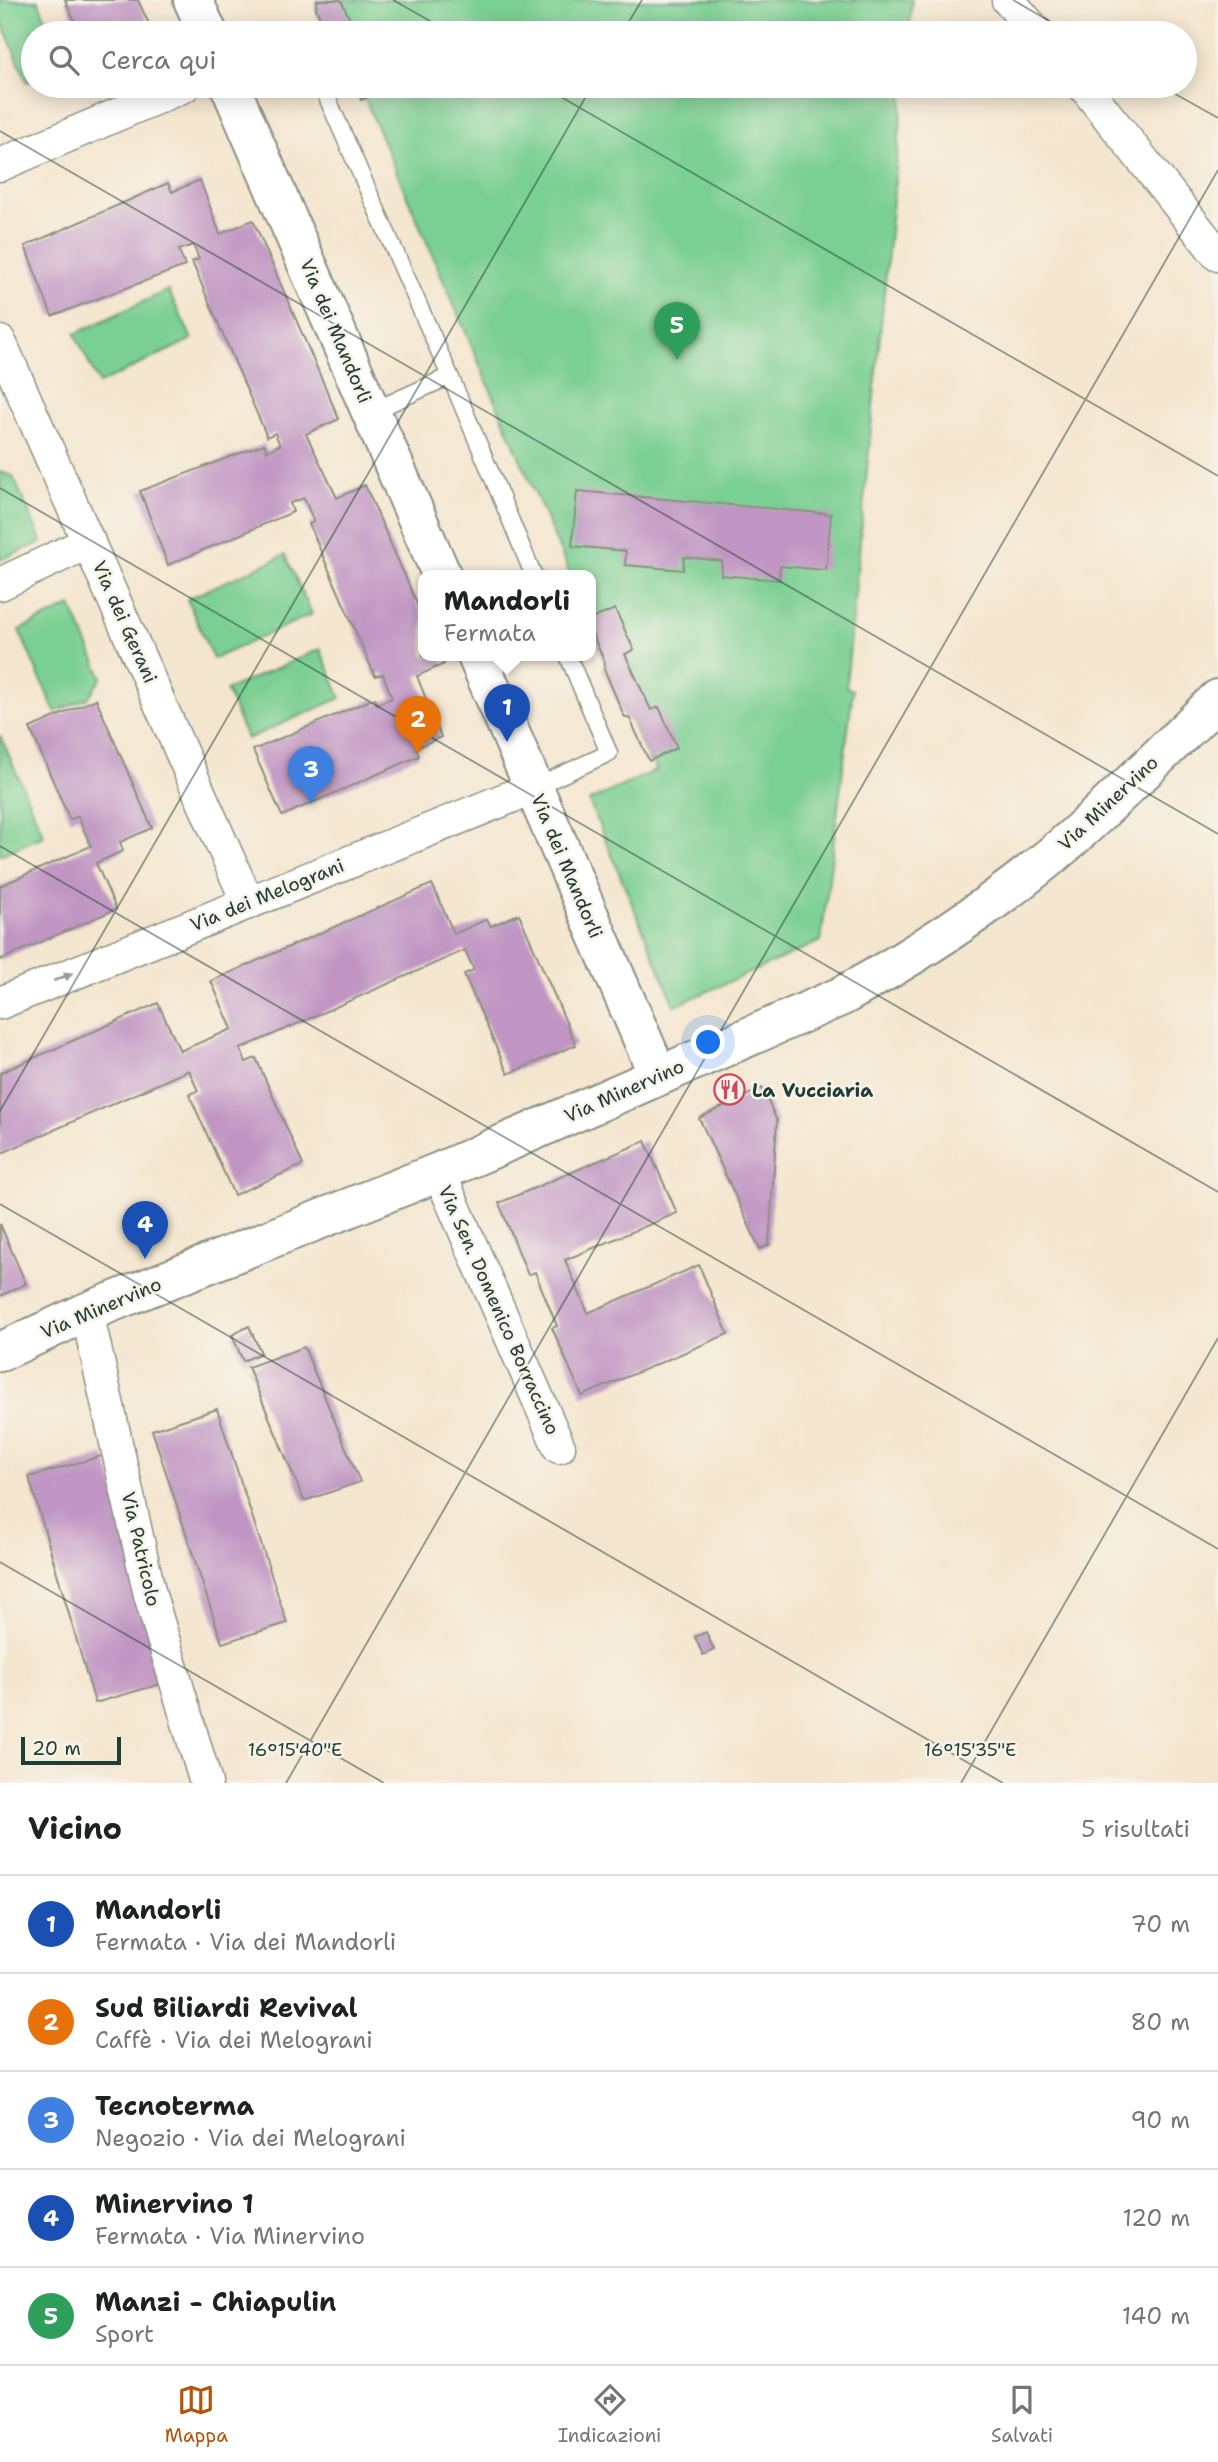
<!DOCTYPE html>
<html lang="it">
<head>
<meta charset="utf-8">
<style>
	:root { --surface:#fff; --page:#f2f2f2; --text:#202124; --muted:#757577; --line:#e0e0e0; --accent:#b45309 }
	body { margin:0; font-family:"Shantell Sans",sans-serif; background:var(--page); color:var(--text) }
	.scale { position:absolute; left:21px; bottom:18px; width:100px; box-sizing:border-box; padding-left:7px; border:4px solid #1f3d34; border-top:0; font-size:19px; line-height:24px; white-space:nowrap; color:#1f3d34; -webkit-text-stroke:5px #f7f3e8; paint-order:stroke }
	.you { position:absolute; left:709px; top:1043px; width:24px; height:24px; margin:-18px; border:5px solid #fff; border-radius:50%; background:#1a73e8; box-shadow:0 0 0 10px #1a73e833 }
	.badge { display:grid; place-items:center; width:46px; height:46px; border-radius:50%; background:var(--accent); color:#fff; font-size:23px; font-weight:700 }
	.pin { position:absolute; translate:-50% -58px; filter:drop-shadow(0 2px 4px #0008) }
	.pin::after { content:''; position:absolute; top:37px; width:24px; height:21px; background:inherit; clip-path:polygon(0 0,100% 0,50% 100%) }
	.popup { position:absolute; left:418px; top:570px; width:178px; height:91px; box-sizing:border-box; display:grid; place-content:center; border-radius:14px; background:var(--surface); filter:drop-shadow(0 2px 5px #0005); font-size:23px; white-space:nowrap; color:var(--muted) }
	.popup b { font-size:26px; color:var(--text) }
	.popup::after { content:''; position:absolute; left:50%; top:100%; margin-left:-14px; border:14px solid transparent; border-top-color:var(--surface) }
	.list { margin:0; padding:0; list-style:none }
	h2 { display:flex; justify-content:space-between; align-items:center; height:91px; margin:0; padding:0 28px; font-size:30px }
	h2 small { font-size:23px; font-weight:400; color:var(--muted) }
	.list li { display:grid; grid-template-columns:46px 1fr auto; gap:21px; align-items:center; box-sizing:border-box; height:98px; padding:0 28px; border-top:2px solid var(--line) }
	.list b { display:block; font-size:26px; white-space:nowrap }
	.list p { margin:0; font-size:23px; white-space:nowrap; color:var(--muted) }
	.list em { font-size:23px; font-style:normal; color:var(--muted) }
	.icon { flex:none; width:38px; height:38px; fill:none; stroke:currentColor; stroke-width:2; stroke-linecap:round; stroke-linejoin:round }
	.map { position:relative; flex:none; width:1218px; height:1783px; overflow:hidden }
	.search { position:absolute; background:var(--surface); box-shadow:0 4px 18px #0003; left:21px; right:21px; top:21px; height:77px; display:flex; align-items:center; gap:18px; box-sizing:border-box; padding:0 24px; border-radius:38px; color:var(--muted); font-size:26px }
	.sheet { height:581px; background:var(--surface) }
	nav { display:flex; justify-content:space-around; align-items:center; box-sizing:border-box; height:98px; border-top:2px solid var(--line); background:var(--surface); font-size:19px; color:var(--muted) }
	nav a { display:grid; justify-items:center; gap:4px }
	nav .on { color:var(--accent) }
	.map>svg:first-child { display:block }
</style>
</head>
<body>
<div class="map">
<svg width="1218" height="1783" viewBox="0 0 1218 1783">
	<rect width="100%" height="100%" fill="#f7f3e8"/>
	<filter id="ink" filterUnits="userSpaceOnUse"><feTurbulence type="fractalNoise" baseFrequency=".0143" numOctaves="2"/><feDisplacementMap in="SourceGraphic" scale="14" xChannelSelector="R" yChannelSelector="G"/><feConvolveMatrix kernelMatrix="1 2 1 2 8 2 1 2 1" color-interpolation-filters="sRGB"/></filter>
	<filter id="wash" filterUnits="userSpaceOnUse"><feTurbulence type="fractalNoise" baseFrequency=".00686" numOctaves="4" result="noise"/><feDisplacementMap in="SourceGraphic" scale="28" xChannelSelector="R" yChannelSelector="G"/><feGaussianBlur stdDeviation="1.57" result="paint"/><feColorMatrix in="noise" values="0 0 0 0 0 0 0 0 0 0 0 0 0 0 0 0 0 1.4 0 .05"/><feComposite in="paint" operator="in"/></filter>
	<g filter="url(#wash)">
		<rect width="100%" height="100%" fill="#f4e5ce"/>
		<g fill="#7acf92" stroke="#4c8663" stroke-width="2">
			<path d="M0,0H38L52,33H33V80L27,82L0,18Z"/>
			<path d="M317,0H912L909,33H327L316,9Z"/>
			<path d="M355,86H904L846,687L853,690L821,941L675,1006L589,801L657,770L652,760L649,761L630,719L624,716L604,669L605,663L591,631V576H571L365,99L361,100Z"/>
			<path d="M168,290L192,339L99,384L75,334Z"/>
			<path d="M0,472L13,476L42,542L0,560Z"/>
			<path d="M285,555L312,614L213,659L187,599Z"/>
			<path d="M71,606L102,677L88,698L55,712L19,630Z"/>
			<path d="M320,649L341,698L247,739L226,690Z"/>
			<path d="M0,735L44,836L0,855Z"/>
		</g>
		<g id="blocks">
			<g fill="#c095c3">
				<path d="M65,0H138L153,33H80Z"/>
				<path d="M317,0H341L356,33H327L316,9Z"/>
				<path d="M355,86H389L390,88L361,100Z"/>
				<path d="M200,180L220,234L253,220L339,419L306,434L337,498L365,485L423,617V656H440L444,664L417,676L441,737L416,748L419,756L282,816L253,750L375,698L377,704L392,698L383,674L375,676L309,524L314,522L304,498L290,503L293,512L168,565L140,491L264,444L267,451L280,445L275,433L267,437L192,262L199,259L193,245L179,250L185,266L52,316L25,246L168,183L172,192Z"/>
				<path d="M577,491L831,514L826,570L780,566L779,580L721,575L722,561L684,557L683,570L625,565L626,551L572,546Z"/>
				<path d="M615,609L634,650L625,654L651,710L659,707L677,748L649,761L630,719L624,716L604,669L605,663L591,631V619Z"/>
				<path d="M96,699L152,828L120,842L123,851L96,863L116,909L0,960V886L91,846L78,816L70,820L30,728Z"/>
				<path d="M432,884L454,934L487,919L491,926L519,914L576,1045L508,1074L464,974L474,970L465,950L240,1049L246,1062L256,1058L303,1165L234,1195L189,1094L198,1091L189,1070L0,1154V1073L158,1003L180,1051L232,1029L211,981Z"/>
				<path d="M762,1088L777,1121L769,1245L760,1249L699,1118Z"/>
				<path d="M645,1141L677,1213L565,1260L588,1313L699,1265L728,1334L582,1396L552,1328L557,1326L535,1272L528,1275L499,1203Z"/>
				<path d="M0,1224L26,1284L0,1296Z"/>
				<path d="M249,1326L261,1353L243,1361L232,1335Z"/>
				<path d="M304,1347L360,1482L304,1501L248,1367Z"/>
				<path d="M217,1409L287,1623L222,1643L152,1430Z"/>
				<path d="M105,1455L171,1681L95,1703L29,1477Z"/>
				<path d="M706,1632L714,1650L703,1655L695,1637Z"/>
			</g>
		</g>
	</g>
	<g filter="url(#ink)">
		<use href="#blocks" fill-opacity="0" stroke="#8a9181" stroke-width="2"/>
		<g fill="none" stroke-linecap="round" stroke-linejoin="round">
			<defs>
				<g id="service">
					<path d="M322,86L450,376L534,576"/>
					<path d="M371,412L450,376"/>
					<path d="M533,788L609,753L568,656"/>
				</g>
				<g id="minor">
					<path d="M1008,0L1037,33"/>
					<path d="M1084,86L1218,255"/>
					<path d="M0,165L184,86"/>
					<path d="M0,342L248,903"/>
					<path d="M0,584L89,542"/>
					<path d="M0,1003L533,788"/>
					<path d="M439,1172L559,1447"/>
					<path d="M87,1312L150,1595L206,1783"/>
				</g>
				<g id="tertiary">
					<path d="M193,0L208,33"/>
					<path d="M230,86L442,576"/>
					<path d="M477,656L658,1075"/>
				</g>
				<path id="secondary" d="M0,1352L87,1312L439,1172L842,996C920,953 995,904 1063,846C1117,799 1167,748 1218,699"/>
			</defs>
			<use href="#service" stroke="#8a9181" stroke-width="19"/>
			<use href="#minor" stroke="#8a9181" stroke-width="35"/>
			<use href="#tertiary" stroke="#8a9181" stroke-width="42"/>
			<use href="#secondary" stroke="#8a9181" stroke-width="42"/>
			<use href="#service" stroke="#fff" stroke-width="16"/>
			<use href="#minor" stroke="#fff" stroke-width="32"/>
			<use href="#tertiary" stroke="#fff" stroke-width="38"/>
			<use href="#secondary" stroke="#fff" stroke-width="38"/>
		</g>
		<defs><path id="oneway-solid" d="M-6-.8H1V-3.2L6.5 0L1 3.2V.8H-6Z" transform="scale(1.75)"/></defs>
		<use fill="#8f9e9a" href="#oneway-solid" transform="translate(63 977) rotate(-22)"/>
	</g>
	<path fill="none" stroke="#1f3d34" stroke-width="2" stroke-opacity="0.45" d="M393,0L451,33M1013,0L1070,33M622,33L642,0M542,86L1218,476M1161,86L1218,118M0,131L1218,834M0,488L1218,1192M0,846L1218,1549M0,1111L592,86M0,1204L1003,1783M0,1562L384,1783M286,1783L1218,170M961,1783L1218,1338"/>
	<defs>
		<symbol id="restaurant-ring" viewBox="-11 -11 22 22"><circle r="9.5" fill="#f7f3e8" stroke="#d1495b" stroke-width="1.5"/><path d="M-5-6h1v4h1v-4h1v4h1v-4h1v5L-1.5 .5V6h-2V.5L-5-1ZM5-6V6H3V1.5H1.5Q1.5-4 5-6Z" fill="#d1495b"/></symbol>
	</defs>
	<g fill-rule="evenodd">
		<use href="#restaurant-ring" x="712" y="1072" width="35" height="35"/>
	</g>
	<g text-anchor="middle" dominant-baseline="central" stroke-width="5" stroke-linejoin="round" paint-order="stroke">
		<g font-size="19" fill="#1f3d34" stroke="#f7f3e8">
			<text transform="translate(336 331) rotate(67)">Via dei Mandorli</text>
			<text transform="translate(125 622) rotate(66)">Via dei Gerani</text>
			<text transform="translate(1108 803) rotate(-43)">Via Minervino</text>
			<text transform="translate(567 866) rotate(67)">Via dei Mandorli</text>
			<text transform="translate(267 895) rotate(-22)">Via dei Melograni</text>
			<text transform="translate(624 1091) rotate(-24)">Via Minervino</text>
			<text transform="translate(101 1308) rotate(-23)">Via Minervino</text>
			<text transform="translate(499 1310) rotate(66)">Via Sen. Domenico Borraccino</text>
			<text transform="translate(141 1549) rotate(77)">Via Patricolo</text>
		</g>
		<g font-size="19" font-weight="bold" fill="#1f3d34" stroke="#f7f3e8" text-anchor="start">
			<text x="752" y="1090">La Vucciaria</text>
		</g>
	</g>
	<g font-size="18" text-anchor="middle" fill="#1f3d34" stroke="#f7f3e8" stroke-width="5" stroke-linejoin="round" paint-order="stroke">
		<text x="295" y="1756">16°15'40"E</text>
		<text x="970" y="1756">16°15'35"E</text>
	</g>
</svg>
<div class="scale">20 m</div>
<div class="you"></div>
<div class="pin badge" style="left:507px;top:742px;background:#1a4fb4">1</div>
<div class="popup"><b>Mandorli</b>Fermata</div>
<div class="pin badge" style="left:418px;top:754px;background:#e8710a">2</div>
<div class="pin badge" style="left:311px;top:804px;background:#3f7fe0">3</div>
<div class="pin badge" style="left:145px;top:1259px;background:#1a4fb4">4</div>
<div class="pin badge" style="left:677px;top:360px;background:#2e9e5b">5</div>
<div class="search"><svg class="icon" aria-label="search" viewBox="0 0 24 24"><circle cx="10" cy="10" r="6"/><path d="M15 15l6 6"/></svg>Cerca qui</div>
</div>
<section class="sheet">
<h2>Vicino<small>5 risultati</small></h2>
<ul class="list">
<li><span class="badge" style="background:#1a4fb4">1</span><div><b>Mandorli</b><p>Fermata · Via dei Mandorli</p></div><em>70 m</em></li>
<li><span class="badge" style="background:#e8710a">2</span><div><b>Sud Biliardi Revival</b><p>Caffè · Via dei Melograni</p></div><em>80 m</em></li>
<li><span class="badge" style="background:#3f7fe0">3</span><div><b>Tecnoterma</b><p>Negozio · Via dei Melograni</p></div><em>90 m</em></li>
<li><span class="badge" style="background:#1a4fb4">4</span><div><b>Minervino 1</b><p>Fermata · Via Minervino</p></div><em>120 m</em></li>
<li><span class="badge" style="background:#2e9e5b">5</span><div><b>Manzi - Chiapulin</b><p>Sport</p></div><em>140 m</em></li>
</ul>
</section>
<nav>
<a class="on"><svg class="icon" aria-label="map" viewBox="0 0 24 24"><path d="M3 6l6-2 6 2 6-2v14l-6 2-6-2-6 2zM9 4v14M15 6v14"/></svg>Mappa</a>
<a><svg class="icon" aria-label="directions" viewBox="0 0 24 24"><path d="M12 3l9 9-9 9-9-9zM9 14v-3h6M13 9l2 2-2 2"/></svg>Indicazioni</a>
<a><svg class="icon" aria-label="saved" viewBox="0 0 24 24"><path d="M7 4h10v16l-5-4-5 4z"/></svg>Salvati</a>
</nav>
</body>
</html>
